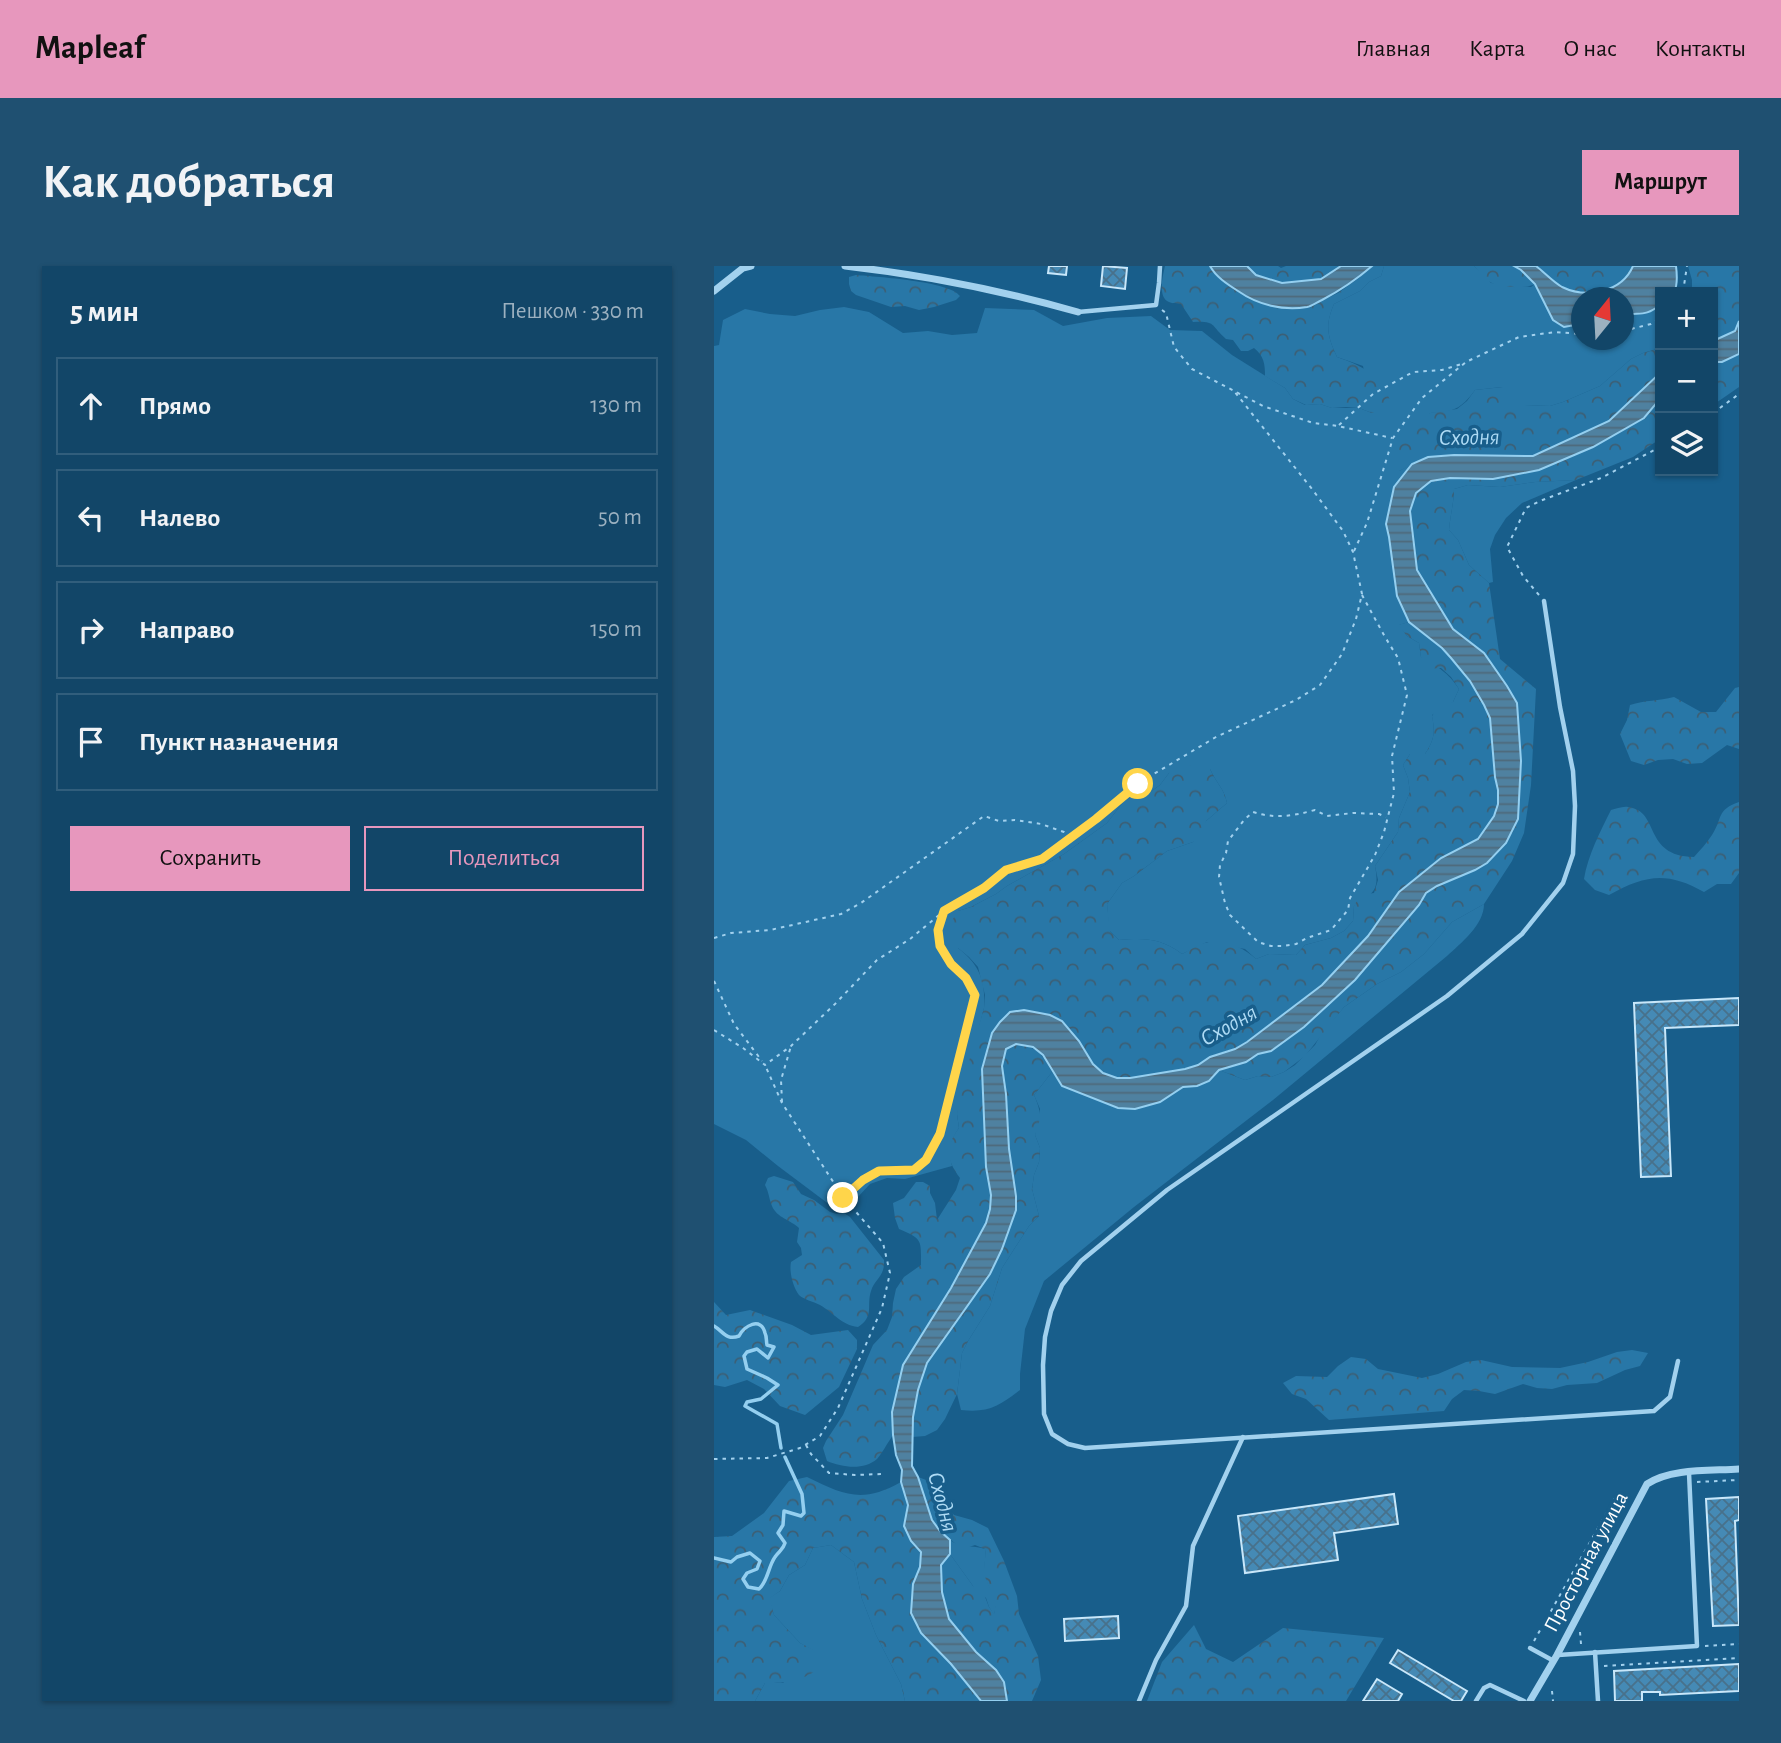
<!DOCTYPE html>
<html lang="ru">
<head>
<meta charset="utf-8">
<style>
	:root { --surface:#124668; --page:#1f5071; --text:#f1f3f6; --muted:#9cb1c0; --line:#315e7c; --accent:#e797bd }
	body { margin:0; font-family:"Alegreya Sans",sans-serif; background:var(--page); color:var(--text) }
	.controls { position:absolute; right:21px; top:21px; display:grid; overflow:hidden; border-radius:0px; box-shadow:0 2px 5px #0004 }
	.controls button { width:63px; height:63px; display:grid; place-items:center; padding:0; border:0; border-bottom:2px solid var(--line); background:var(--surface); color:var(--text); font:35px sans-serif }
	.compass { position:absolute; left:857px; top:21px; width:63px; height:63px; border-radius:50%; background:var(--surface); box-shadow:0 2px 5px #0004; rotate:18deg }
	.stop { position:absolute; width:21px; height:21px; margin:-16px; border:5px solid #ffd54a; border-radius:50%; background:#fff }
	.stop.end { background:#ffd54a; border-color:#fff; box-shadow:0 2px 7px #0008 }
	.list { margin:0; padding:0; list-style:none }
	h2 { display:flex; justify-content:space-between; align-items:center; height:91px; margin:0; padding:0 28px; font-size:30px }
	h2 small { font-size:23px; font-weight:400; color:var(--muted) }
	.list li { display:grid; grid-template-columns:46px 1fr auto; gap:21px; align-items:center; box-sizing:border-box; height:98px; margin:0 14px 14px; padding:0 14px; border:2px solid var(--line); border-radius:0px }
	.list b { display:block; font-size:26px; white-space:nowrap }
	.list em { font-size:23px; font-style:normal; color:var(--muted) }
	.actions { display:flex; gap:14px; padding:21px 28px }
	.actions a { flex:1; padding:16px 0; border:2px solid var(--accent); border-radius:0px; text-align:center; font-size:24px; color:var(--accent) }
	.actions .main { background:var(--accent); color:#111 }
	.icon { flex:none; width:38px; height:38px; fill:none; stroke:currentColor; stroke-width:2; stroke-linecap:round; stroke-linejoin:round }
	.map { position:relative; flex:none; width:1025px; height:1435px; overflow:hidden; border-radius:0px }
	header { display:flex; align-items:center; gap:42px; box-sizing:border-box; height:98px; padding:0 35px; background:var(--accent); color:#111 }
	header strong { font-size:33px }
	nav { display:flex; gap:38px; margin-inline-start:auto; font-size:24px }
	.intro { display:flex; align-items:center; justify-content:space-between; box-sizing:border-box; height:168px; padding:0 42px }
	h1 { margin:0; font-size:49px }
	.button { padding:18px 32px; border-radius:0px; background:var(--accent); color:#111; font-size:24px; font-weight:700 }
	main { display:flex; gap:42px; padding:0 42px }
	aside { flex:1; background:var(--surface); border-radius:0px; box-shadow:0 2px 5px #0004 }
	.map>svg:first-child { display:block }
</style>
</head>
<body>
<header>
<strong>Mapleaf</strong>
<nav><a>Главная</a><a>Карта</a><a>О нас</a><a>Контакты</a></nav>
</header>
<div class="intro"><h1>Как добраться</h1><a class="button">Маршрут</a></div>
<main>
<aside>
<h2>5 мин<small>Пешком · 330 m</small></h2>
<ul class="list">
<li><svg class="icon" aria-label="ahead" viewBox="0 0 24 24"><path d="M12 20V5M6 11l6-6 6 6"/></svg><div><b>Прямо</b></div><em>130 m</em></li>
<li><svg class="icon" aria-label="left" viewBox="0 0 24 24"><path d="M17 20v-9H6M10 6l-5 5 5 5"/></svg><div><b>Налево</b></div><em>50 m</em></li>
<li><svg class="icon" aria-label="right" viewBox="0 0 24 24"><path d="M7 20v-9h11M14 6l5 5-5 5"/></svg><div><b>Направо</b></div><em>150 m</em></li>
<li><svg class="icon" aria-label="arrive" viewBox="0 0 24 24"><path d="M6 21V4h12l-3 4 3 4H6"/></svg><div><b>Пункт назначения</b></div></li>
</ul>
<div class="actions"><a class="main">Сохранить</a><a>Поделиться</a></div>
</aside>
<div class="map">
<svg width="1025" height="1435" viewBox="0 0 1025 1435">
	<defs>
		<pattern id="forest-crowns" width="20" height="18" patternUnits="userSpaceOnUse" patternTransform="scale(1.75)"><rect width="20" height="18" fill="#2877a7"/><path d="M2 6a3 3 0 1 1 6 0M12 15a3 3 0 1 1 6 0" fill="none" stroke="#3c5f75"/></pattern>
		<pattern id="water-rules" width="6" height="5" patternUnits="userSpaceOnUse" patternTransform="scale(1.75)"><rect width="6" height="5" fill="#4f81a0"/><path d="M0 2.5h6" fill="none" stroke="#4e697a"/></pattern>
		<pattern id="building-cross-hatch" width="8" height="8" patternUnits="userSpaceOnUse" patternTransform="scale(1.75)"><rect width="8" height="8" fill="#458ab5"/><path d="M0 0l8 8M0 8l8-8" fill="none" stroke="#48718b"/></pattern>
	</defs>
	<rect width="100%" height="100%" fill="#185e8b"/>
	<g fill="#2877a7">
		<path d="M670,0H760L777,17L817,21L821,18L839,54L850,61L867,58V74H909L910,49C926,46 931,51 946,39V70L943,83L929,87L917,93L886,120L849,136L836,140L808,139L788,121L761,124C747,143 740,146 716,147L685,205L698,198L680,221L672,258L675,271L683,330L695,356L685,359L693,370L705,377L707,391C723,400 735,407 745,423L739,436L718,449C721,466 721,473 711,488H696L689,499L694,512L696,526L685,552L684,566L661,600C666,625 659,627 640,640L639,655L630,665L617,672L591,679L582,689L555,688L542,693L531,683L493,676L468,688C446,672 431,672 405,674L395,664L393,638L408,617L420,610L453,585L479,576L492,555L513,537C510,522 502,517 496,503L455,507L446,519L435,527L422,529L410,535L393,557L350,588L293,620L282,628L257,641L244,645V682C265,698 272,715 270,742L243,848L245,862C236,875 234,884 238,900L191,913L173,912L156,918L143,932L120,942L64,900L32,874L0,858V80L5,79L9,54L31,43L56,48L81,50L106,44L130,41L155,46L189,67L214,65L238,69L263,67L271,42L320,44L349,60L393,52L437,50L456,64L488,65L518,89L571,122L579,133L591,139L606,138L618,142H645L658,147L649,100L623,91C613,70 611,59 620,38L646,25L655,16L667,10Z"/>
		<path d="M862,214L808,237L792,252L781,269L776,283L779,316L775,317L755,299L744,274L735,264C736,250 740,237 740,223L754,219L786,221L821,216Z"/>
		<path d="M770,638C770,659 747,677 733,690L559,834L420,941L330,1015L311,1063L306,1108V1124C285,1140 275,1147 247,1144L243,1128L248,1087L254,1075L276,1040L288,1002L315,960L325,950L318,923L320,909L325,896L326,882L321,869L326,843L320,829L338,806L348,820L446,836L469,821L483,820L495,815L505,804L531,814L544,810L557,811L570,806L581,799L601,779L607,768L630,741L663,718L687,706L710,688L738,656Z"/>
		<path d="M236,1274C246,1282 259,1279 271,1283C272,1290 270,1298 271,1306C273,1324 286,1330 280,1349L275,1341L272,1332L259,1320L236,1288Z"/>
		<path d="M117,1279L140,1296L148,1333L162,1369L187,1418L191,1435H41L51,1417H69L102,1386L86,1377L60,1349L55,1332L66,1325L75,1309L91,1299L99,1282Z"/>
	</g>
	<g fill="url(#forest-crowns)">
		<path d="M451,0H496L501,8L595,41L624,27L645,12L658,0H670L667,10L655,16L646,25L620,38C611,59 613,70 623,91C648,100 666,108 676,134L671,147H658L645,142L632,141L618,142L606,138L592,139L579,133L571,122L551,110C551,98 550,90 540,82L534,85H527L519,74L512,73C496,59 503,55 479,56L467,38C463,37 459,38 455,36C443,31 449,9 451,0Z"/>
		<path d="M533,0H564L567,2L572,0H627L607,13L568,17L542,9Z"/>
		<path d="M760,0H800L807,4L821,18C812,23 786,22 776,16C770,13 765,5 760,0Z"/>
		<path d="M823,0H919C908,26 873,33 848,21C839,16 831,7 823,0Z"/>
		<path d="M974,0H1025V55L1021,65L999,75V26H978V14Z"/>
		<path d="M142,9C163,11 235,15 246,30L242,34L220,41L205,44L191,40L177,41L142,29L137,25L135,18V11Z"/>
		<path d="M946,70V107L895,155L819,190L740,189L714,191L685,205L682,171L716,147L743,143L753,135L761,124L789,121L809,139L836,140L849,136L886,120L917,93L929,87L943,83Z"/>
		<path d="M1025,88V121L999,139V96H1008Z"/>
		<path d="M946,133V173L919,191L862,214L821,216L786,221L754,219L740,223C740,237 736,250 735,264L744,274L755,299L775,317L786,393L822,423L817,519L810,567L798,595L770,638L738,656L710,688L687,706L663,718L630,741L591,790L570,806L557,811L544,810L531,814L505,804L532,796L544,788L557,785L590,761L641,714L705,639L712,627L723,620L761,604L773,597L799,566L804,553L807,495L770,387L739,363L703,304L696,245L702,227L717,215L736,212L879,181L930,152Z"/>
		<path d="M695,356L728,382L737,392L756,415L770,439L776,452L781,511L784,524V537L780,550L764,573L727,592L677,637L654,670L608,719L533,776C522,783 510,785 498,790C493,792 489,797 484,799C471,806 419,814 404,812C395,810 387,806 381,799C367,784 360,758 339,750C330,747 297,754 286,756L272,901L277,929L276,943L272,957L237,1022L189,1099L178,1146L179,1169C174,1176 167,1189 163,1193C149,1205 128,1201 113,1195L109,1182L112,1175L129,1149L159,1079L173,1064L178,1051L179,1037L182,1023L190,1011L207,999C207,974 209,973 185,963L181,952L179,937L190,932L202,916H209L216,920V927L221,937L223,954L242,924L246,912C232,893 231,881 245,862L243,848L244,834L270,742L271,729L264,701L255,691L244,682L237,670V656L244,645L257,641L282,628L293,620L350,588L393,557L410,535L422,529L435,527L446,519L455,507L466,500L480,499L496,503C502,517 510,522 513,537L492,555L490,568L479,576L453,585L420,610L408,617L393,638L396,665L405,674C431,672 446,672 468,688C476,684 486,677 495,676C512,673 530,682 542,693L555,688L582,689L591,679L617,672L630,665L639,655L640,640L646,629L660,627L664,614L661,600L684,566L685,552L696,526L694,512L689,499L696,488H711C721,473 721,466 718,450L726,438L739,436L745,423L737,411L727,402L713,403L707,391L705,377L693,370L684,359Z"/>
		<path d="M1025,421V483L1013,479L988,497L973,498L959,493L944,494L930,499L917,495L906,468L913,454L916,439C931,434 945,435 960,431L987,446H1002L1021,422Z"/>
		<path d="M1025,536V607L1017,618H1003L990,626C953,605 931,609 895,629L881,624L870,613C874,589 886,566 897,544C902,543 909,540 914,541C947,545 928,590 980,591C986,584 993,577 998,569C1009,552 1002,544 1025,536Z"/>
		<path d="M302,778C324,782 327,786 338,806L320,829C327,845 328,852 321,869L326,882L325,896L320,909L318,923L325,950L315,960L288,1002L276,1040L254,1075L248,1087L243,1128L231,1153L223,1164L211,1170L198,1171L199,1151L204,1124L213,1097L276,1008L288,983L302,944V930L295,883L292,828L288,800L292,783Z"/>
		<path d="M60,910L79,916L87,928L100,934L116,946L123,948L130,947L136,951L170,994C171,1011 161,1012 157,1025C152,1040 161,1050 144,1061C127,1059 120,1047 106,1039C99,1035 90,1034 85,1029C79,1021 75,1006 77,996L88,989L87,982L83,976L85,962C77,954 63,952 58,940C55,933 55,926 51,919L54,912Z"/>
		<path d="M0,1036L12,1049L36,1044L78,1059L97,1069L134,1064L143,1074V1083L125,1121L91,1149L66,1140L50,1123L33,1114L11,1121L0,1119Z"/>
		<path d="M918,1084L934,1087L926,1100L911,1104L883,1117L853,1119L838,1123L823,1122L809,1118L781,1128L765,1125L750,1124L738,1133L730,1145L615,1154L592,1133L578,1128L569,1117L582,1110L613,1111L624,1100L637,1091L652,1093L664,1103L708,1112L724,1108L752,1096L767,1094L798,1101L846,1102L874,1096L903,1086Z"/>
		<path d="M93,1211C130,1229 148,1238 187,1216L194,1239L190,1260L197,1275L207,1286L206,1301L199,1318L237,1398L267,1435H191L187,1418L162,1369L148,1333L140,1296L117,1279L99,1282L91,1299L75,1309L66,1325L56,1332L60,1349L86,1377L102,1385L105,1403C84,1416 75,1417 51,1417L41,1435H0V1271L18,1270L50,1247L75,1215Z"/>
		<path d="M204,1211L223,1218L229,1236L240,1249L258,1254L274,1262L290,1295L303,1330L305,1348L324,1390L327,1414L318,1435H293L290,1415L282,1404L262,1386L235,1353L228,1326L227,1299L236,1288L259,1320L268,1323L275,1341L280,1348C285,1332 272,1322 270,1305C270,1298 272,1290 271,1283L261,1279L252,1282L243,1279L226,1265L218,1254Z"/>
		<path d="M480,1359L492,1383L519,1396L569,1362L670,1372L632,1435H433L448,1396Z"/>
	</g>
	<g fill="url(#water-rules)" stroke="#94cff0" stroke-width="2">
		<path d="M496,0H533L542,9L568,17L607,13L627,0H658C642,14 627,24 608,34C603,36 598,40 593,41C569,45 544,39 524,25C513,18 502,11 496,0Z"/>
		<path d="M800,0H822C831,7 839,16 848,21C873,33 908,26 919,0H962C963,8 964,19 960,26H946V39C931,51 926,46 910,49L909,32H867V58L850,61L839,54L821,18L807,4Z"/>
		<path d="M1025,55V88L1008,96H999V75L1021,65Z"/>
		<path d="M946,107V133L930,152L879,181L825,204L779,213L736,212L717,215L702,227L696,245L703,304L739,363L770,387L793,420L803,437L807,495L804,553L792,577L773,597L761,604L723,620L712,627L705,639L641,714L590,761L557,785L544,788L532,796L505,804L495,815L483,820L469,821L446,836L421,843L404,842L348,820L329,789L319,781L302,778L292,783L288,800L292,828L295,883L302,930V944L288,983L276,1008L213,1097L204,1124L199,1151L198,1200L204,1211L218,1254L226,1265L236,1274V1288L227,1299L228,1326L235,1353L262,1386L282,1404L290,1416L293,1435H267L237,1398L207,1367L197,1347L199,1318L206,1301L207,1286L197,1275L190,1260L194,1239L187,1216L188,1204L182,1189L179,1169L178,1146L189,1099L237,1022L272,957L276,943L277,929L272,901L268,803L278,767L286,756L296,746L310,744L336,749L348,755L365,775L379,798L389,807L403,812H416L471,803L484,799L496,791L521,783L533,776L608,719L654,670L685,626L727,592L764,573L780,550L784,538V524L781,511L776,452L770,439L756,415L737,392L728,382L695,356L683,330L675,271L672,258L680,221L698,198L714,191L740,189L819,190L895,155Z"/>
	</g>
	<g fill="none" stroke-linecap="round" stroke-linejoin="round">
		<g stroke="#94cff0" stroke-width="3.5">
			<path d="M0,1060C9,1065 12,1075 25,1070C30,1060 47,1050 51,1067C53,1071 52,1075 53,1079L60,1081L54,1092L43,1083L33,1086L30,1090L33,1103L53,1112L64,1119L47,1133L33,1136L31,1140L63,1158L67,1182"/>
			<path d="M0,1292L17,1296L23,1291L36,1287L46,1295L43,1303L33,1307L29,1313L34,1321L45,1323C54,1315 54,1301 61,1291C65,1285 69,1284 71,1277L64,1267L69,1259L70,1245L87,1250L90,1247L88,1228L71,1191"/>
		</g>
	</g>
	<g fill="url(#building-cross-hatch)" stroke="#c8e7fa" stroke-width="2">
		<path d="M335,0H353L352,9L334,7Z"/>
		<path d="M389,0L413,2L411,23L387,20Z"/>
		<path d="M1025,732V759L951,762L957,910L927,911L920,737Z"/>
		<path d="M680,1228L684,1258L620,1267L624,1294L531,1307L524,1250Z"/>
		<path d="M1025,1231V1254L1021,1255L1025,1359L999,1360L992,1233Z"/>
		<path d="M404,1350L405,1372L351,1375L350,1353Z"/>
		<path d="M684,1384L753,1425L747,1435H740L676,1397Z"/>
		<path d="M1025,1398V1425L946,1429V1426H928V1435H901L900,1405Z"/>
		<path d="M663,1413L688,1428L684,1435H649Z"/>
	</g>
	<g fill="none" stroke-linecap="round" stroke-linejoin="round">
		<g stroke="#a2d1ee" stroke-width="2" stroke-dasharray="3.5 5" stroke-linecap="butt">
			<path d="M969,26L973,0"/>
			<path d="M448,44L452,47L460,81L478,103L549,140L599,157L624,160L678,172"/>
			<path d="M909,65L937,58L946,52"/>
			<path d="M999,147L1025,128"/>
			<path d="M625,159L659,128L699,106L728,104L751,97"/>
			<path d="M640,285L653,257L679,172L708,132L752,96L805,71L841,66L867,68"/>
			<path d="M648,329L671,371L684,392L693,429L678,490L680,527L670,566L661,589L636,632L634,644L617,664L593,672L582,678L569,680H557L544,676L516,649L511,637L505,611L506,599L512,587L514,575L530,554L539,546C561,553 579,550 601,544L613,550L639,547L665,548L672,551"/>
			<path d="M825,329L809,310L793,281L812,242L826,235L887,212L946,181"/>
			<path d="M0,672L17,667L56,664L127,648L147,637L270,550L285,555L301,554L327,558L350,566L357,571"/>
			<path d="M0,715L20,758L48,795"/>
			<path d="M0,764L29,782L51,799L77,780L121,738L163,694L196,673L230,645L269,622L292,604L328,592L382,553L423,518L502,471L582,434L606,419L628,388L642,353L648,328L639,286L629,265L598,223L520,125"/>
			<path d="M68,836L67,814L77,780"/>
			<path d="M129,931L149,914L165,905L200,904L212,894L226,868L261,729L252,712L237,698L226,679L224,664L230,646"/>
			<path d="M92,1179L97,1188L115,1207L141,1209L168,1208"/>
			<path d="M0,1193L53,1192L86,1182L106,1170L124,1142L168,1042L176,1007L169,977L129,931L68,837L51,799"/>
			<path d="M983,1216L1023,1214"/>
			<path d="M866,1366L867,1378"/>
			<path d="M820,1375L901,1232L906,1229L914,1234"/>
			<path d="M991,1380L1025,1378"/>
			<path d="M890,1400L1025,1392"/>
			<path d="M838,1425L839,1435"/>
		</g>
		<g stroke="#a2d1ee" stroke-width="4.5">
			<path d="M364,46L442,39L445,17L446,0"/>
			<path d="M830,335L846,441L859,505L861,540L859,588L849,617L808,668L733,730L453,924L367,995L348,1019L337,1045L331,1071L329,1099L330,1148L338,1168L354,1178L371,1182L940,1145L956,1131L964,1095"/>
			<path d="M816,1382L838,1394"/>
			<path d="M881,1386L884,1435"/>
			<path d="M844,1389L983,1380L975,1207"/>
			<path d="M425,1435L442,1394L472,1340L479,1280L529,1171"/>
			<path d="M762,1435L770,1422L776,1419L810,1435"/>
		</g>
		<g stroke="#a2d1ee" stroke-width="7">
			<path d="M131,0C211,9 286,24 364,46"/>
			<path d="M0,25L29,2L37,0"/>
			<path d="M816,1435L843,1389L933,1218C957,1202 997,1205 1025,1203"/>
		</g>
	</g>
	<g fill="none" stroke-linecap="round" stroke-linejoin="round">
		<path stroke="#ffd54a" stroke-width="9" d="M129,932L149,914L165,905L200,904L212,894L226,868L261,729L252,712L237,698L226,680L224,664L230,645L270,622L292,604L328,593L382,553L424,518"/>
	</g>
	<g text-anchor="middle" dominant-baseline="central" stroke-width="7" stroke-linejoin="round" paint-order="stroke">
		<g font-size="21" fill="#fff" stroke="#185e8b">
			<text transform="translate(872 1296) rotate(-62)">Просторная улица</text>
		</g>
		<g font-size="23" font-style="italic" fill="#aedbf5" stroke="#185e8b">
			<text transform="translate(755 172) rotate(-1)">Сходня</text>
			<text transform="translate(515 760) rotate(-29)">Сходня</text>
			<text transform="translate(228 1236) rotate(75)">Сходня</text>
		</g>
	</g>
</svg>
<div class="controls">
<button>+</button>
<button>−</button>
<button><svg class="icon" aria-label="layers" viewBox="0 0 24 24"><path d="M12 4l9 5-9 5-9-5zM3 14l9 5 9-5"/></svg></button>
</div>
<svg class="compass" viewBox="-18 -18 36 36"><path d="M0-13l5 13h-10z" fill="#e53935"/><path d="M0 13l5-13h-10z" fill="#9cb1c0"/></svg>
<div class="stop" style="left:424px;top:518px"></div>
<div class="stop end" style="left:129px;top:932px"></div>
</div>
</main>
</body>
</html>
